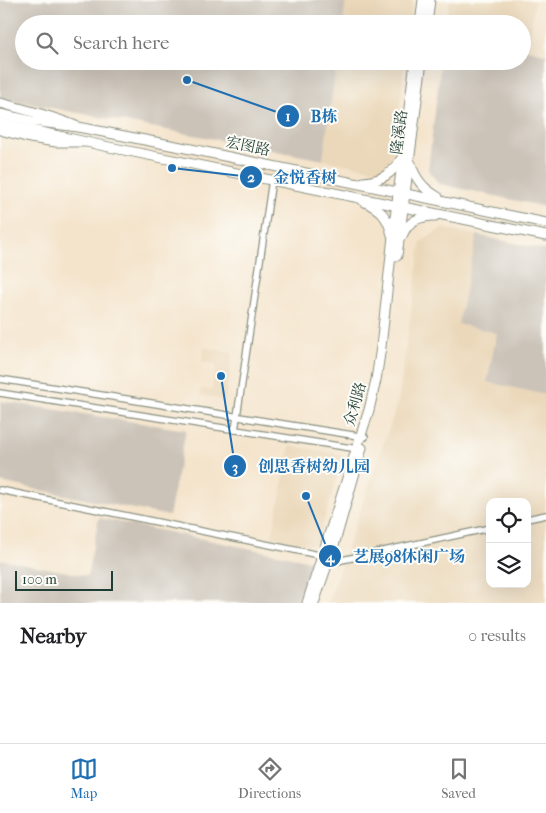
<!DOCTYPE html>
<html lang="en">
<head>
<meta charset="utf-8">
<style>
	:root { --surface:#fff; --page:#f2f2f2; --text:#202124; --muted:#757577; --line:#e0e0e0; --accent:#1f6fb2 }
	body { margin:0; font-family:"IM FELL French Canon","Noto Serif SC",serif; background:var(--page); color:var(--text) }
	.controls { position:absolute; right:15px; bottom:15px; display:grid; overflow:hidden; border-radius:10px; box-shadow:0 5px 20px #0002 }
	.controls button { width:45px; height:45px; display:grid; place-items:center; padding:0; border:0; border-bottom:1px solid var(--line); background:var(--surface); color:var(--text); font:25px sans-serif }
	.scale { position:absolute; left:15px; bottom:12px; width:98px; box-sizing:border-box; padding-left:5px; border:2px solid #1f3d34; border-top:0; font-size:14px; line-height:18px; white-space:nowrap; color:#1f3d34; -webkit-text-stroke:4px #fdfcf7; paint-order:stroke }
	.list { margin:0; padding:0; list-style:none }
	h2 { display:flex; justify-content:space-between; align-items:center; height:65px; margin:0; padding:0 20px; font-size:21px }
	h2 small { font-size:16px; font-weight:400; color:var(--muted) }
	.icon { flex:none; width:28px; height:28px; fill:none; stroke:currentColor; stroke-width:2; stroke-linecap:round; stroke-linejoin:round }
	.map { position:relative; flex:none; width:546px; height:603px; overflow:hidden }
	.search { position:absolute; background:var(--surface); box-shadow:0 5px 20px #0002; left:15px; right:15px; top:15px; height:55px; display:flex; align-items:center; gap:12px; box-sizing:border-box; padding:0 18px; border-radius:28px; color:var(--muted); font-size:19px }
	.sheet { height:140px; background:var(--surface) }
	nav { display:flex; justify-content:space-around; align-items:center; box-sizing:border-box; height:70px; border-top:1px solid var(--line); background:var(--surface); font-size:14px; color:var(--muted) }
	nav a { display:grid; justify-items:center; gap:2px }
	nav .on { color:var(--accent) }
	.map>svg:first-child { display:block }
</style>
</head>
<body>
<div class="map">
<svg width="546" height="603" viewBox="0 0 546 603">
	<rect width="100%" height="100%" fill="#fdfcf7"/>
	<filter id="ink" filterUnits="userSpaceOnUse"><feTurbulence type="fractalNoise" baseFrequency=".02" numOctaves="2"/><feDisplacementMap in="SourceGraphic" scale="10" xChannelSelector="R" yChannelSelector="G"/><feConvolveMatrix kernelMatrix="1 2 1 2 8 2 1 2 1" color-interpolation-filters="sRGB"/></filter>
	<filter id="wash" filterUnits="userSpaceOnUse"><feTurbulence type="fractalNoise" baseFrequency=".0096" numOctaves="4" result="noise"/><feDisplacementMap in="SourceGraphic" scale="20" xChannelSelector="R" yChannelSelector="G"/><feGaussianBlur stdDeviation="1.12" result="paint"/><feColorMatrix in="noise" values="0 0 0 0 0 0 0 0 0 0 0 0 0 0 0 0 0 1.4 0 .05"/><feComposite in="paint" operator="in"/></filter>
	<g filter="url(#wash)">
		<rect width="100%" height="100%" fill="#f4e4cc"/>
		<g fill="#ebd8ba" fill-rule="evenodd">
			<path d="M346,0H413L410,24H343Z"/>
			<path d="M449,0H535L528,51L522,49V24H446Z"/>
			<path d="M337,61H405L393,163L382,171L323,160Z"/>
			<path d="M442,228L477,235L458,324L497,333L487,382L546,395V603H328L398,402L421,242ZM490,502H527V584H490Z"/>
			<path d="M204,347L233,352L225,400L200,395L201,389L212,390L216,364L202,362Z"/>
			<path d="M290,446L344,455L316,546L272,537Z"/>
		</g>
		<g fill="#cbc3b8">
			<path d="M0,0H346L343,24H24V61H337L323,160L0,98Z"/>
			<path d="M522,49L546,54V207L439,184L428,170L441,61H522Z"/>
			<path d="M477,235L546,250V395L487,382L497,333L458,324Z"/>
			<path d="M0,401L186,430L169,516L0,482Z"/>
			<path d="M99,518L311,561L297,603H0V559L87,576Z"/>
		</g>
	</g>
	<g filter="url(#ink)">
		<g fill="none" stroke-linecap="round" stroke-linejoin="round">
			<defs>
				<g id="street">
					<path d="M0,379L365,437"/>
					<path d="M0,393L358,449"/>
					<path d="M235,430L272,180"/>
					<path d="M0,490L324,556"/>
					<path d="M527,519L546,515"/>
					<path d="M328,563L490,528"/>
				</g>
				<g id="secondary">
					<path d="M420,24L423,0"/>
					<path d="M427,24L430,0"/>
					<path d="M0,114L32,121L78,127L191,149L546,223"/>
					<path d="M0,123L109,147L546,236"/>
					<path d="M411,164C415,179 425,190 438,197"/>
					<path d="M363,182C381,181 392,174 401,159"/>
					<path d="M363,201C380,209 388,216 392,235"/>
					<path d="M402,236C408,221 419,216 435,216"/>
					<path d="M397,256L422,61"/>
					<path d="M307,603L369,410L376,380L381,347L395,218L415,61"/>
					<path d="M314,603L335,542L362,448"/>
				</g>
				<g id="primary">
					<path d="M0,103C27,110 53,116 78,127"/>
					<path d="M0,130L30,138L56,142H84"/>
				</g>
			</defs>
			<use href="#street" stroke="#8a9080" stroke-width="8"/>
			<use href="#secondary" stroke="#8a9080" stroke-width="11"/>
			<use href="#primary" stroke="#8a9080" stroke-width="11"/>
			<use href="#street" stroke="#fff" stroke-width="5.5"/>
			<use href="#secondary" stroke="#fff" stroke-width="9"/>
			<use href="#primary" stroke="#fff" stroke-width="9"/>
		</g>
	</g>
	<g text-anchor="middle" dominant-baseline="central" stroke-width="4" stroke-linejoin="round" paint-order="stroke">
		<g font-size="15" fill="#1f3d34" stroke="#fdfcf7">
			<text transform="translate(399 132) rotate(-83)">隆溪路</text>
			<text transform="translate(248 146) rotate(12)">宏图路</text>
			<text transform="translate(355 404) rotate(-74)">众利路</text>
		</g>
	</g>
	<path fill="none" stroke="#1f6fb2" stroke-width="2" d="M187 80L288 116M172 168L251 177M221 376L235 466M306 496L330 556"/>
	<g fill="#1f6fb2" stroke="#fdfcf7" stroke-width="2">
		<circle cx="187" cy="80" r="5"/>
		<circle cx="172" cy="168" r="5"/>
		<circle cx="221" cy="376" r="5"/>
		<circle cx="306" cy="496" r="5"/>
		<circle cx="288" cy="116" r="12"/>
		<circle cx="251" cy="177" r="12"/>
		<circle cx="235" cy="466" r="12"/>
		<circle cx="330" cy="556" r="12"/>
	</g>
	<g font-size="15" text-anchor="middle" font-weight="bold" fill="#fff">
		<text x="288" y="121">1</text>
		<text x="251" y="182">2</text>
		<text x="235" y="472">3</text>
		<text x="330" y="562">4</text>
	</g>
	<g font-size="16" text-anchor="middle" font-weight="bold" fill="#1f6fb2" stroke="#fdfcf7" stroke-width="4" stroke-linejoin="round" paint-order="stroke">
		<text x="324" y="122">B栋</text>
		<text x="305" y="183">金悦香树</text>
		<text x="314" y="472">创思香树幼儿园</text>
		<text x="409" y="562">艺展98休闲广场</text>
	</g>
</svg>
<div class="controls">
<button><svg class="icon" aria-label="locate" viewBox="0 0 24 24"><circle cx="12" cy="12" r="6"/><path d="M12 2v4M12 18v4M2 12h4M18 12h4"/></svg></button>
<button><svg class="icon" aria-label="layers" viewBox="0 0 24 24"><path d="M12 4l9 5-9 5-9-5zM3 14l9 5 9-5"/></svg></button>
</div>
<div class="scale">100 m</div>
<div class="search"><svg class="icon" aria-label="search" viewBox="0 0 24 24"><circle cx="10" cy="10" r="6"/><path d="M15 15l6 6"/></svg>Search here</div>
</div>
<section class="sheet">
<h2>Nearby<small>0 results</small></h2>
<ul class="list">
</ul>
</section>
<nav>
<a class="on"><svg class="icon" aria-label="map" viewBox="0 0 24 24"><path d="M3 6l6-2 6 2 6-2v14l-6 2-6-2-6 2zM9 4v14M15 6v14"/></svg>Map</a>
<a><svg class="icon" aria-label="directions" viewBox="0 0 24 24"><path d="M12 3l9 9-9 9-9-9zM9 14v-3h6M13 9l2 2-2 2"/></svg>Directions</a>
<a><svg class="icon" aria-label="saved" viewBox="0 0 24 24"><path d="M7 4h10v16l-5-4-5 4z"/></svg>Saved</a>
</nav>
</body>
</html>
